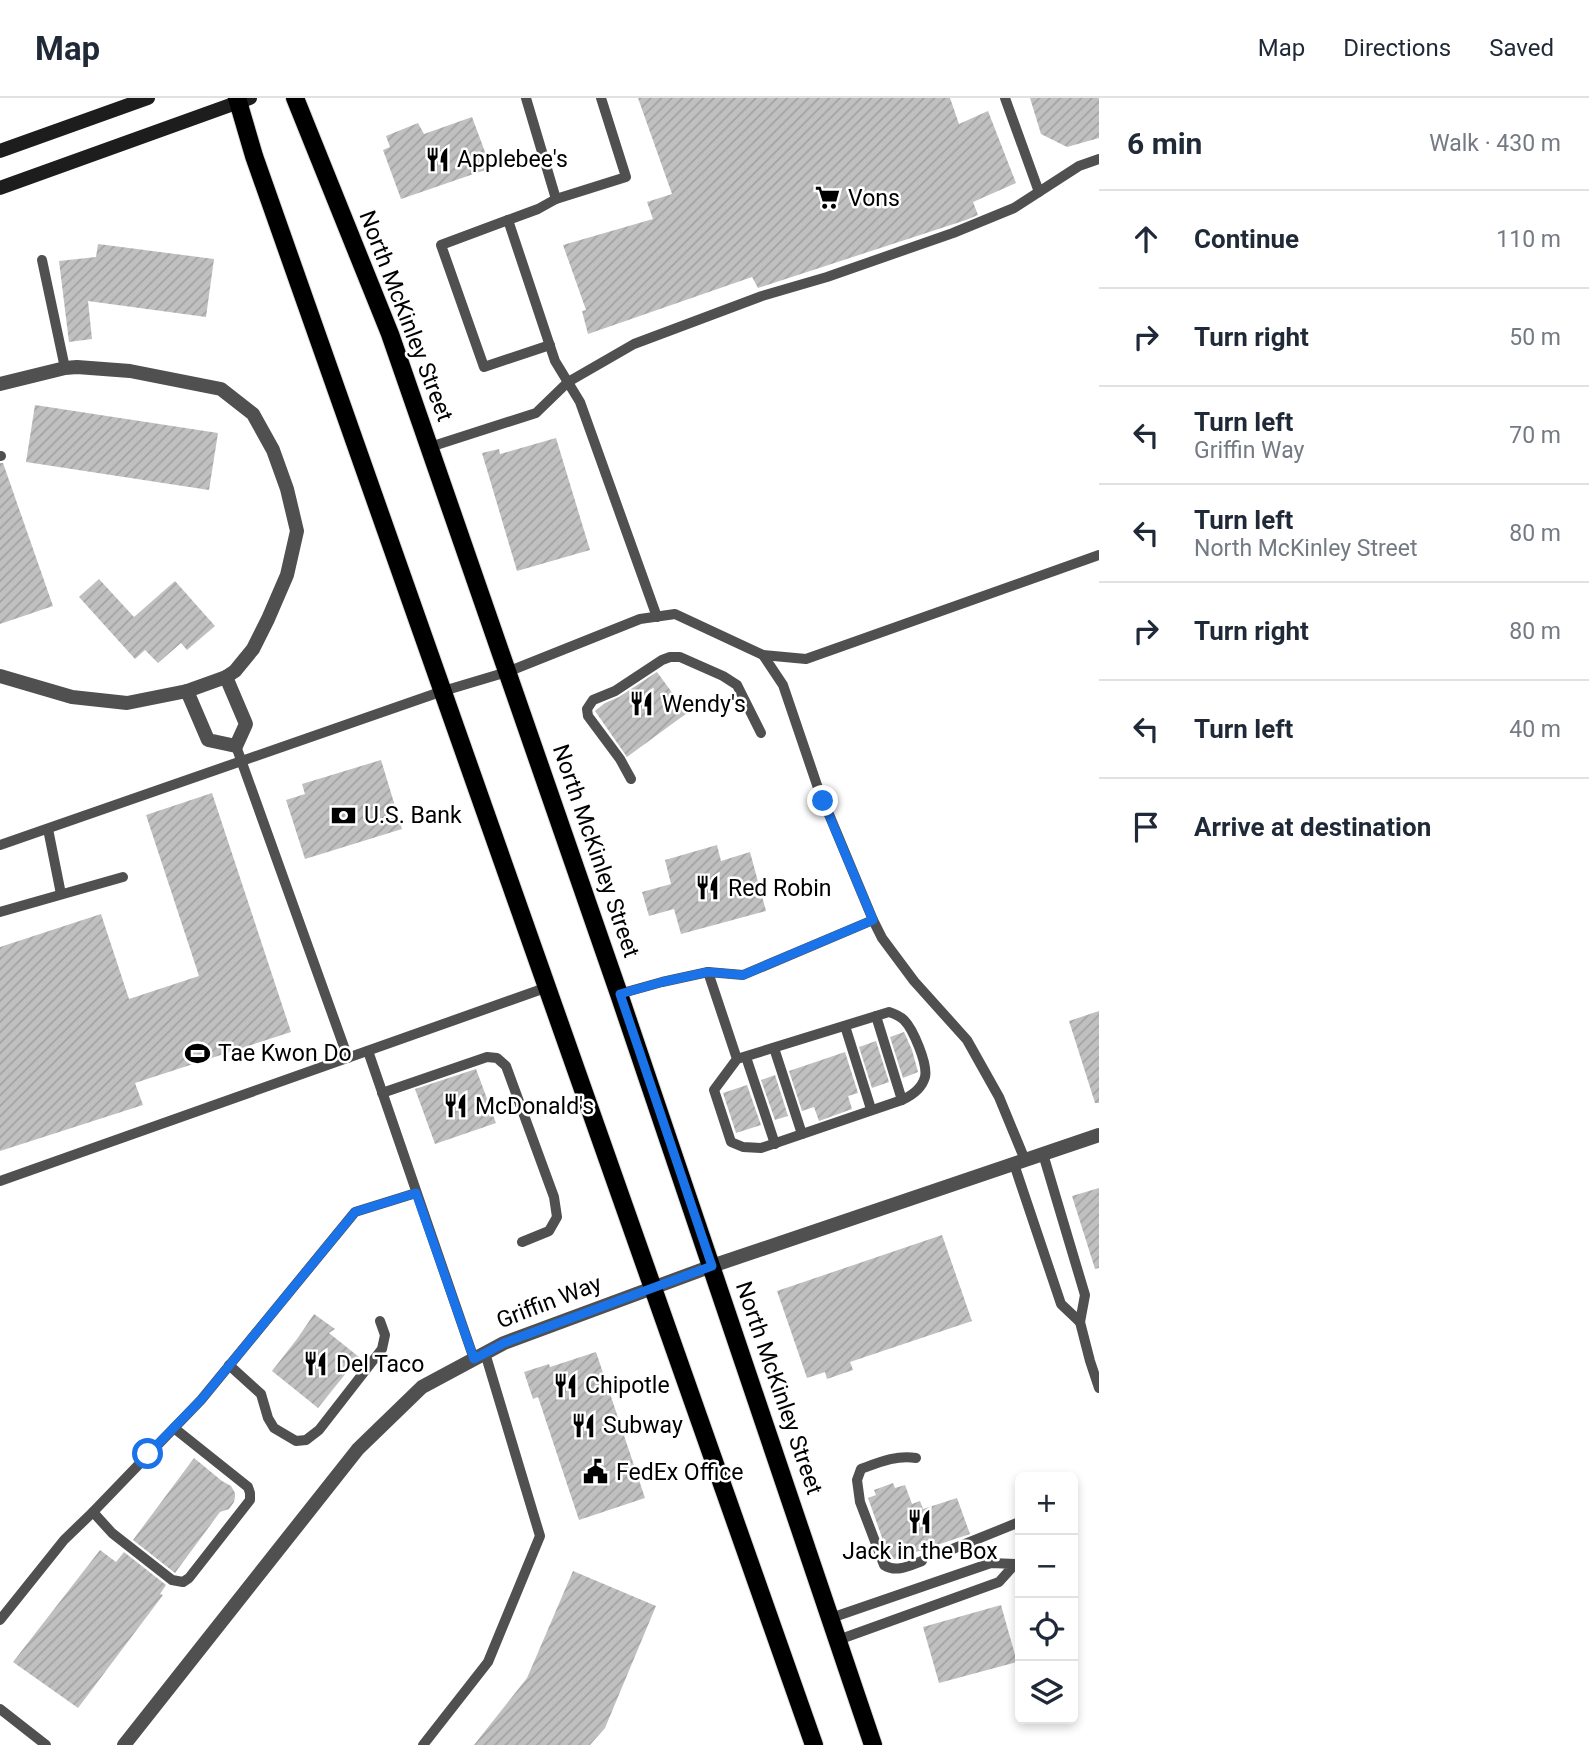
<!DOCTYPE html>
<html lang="en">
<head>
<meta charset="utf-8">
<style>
	:root { --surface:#fff; --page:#f6f6f7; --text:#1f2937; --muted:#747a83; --line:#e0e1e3 }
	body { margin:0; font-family:Roboto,sans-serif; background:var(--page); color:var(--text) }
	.controls { position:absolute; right:21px; bottom:21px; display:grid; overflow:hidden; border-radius:10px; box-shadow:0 4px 10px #0003 }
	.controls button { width:63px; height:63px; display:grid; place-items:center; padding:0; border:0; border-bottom:2px solid var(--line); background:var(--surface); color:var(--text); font:35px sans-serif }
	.stop { position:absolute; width:21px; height:21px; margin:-16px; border:5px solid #1a73e8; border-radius:50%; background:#fff }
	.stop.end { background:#1a73e8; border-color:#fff; box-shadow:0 2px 7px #0008 }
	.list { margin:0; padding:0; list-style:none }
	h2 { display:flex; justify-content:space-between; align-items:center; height:91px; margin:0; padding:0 28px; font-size:30px }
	h2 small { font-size:23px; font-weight:400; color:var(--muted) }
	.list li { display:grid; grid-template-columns:46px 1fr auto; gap:21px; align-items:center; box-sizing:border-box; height:98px; padding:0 28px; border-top:2px solid var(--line) }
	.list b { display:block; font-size:26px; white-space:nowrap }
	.list p { margin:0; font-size:23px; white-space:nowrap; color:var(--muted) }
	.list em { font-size:23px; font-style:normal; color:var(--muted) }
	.icon { flex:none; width:38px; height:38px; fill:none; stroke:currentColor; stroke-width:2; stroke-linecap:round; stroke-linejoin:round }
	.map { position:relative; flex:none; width:1099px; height:1647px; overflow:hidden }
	header { display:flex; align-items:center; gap:42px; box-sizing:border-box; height:98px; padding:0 35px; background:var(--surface); border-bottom:2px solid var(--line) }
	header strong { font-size:33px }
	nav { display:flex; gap:38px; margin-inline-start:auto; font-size:24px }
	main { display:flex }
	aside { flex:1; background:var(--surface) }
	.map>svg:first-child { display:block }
</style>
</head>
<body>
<header>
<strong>Map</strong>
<nav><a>Map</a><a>Directions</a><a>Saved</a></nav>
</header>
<main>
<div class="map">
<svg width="1099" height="1647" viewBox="0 0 1099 1647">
	<defs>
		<pattern id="building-hatch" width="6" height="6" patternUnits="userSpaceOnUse" patternTransform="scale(1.75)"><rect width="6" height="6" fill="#c0c0c0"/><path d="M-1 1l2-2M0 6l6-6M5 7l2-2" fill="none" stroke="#a3a3a3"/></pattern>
	</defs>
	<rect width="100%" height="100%" fill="#fff"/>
	<g fill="url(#building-hatch)">
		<path d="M638,0H950L959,26L988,13L1016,85L973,104L978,117L966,122L758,190L752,179L588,236L582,213L586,212L563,147L653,121L647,104L672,96Z"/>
		<path d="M1030,0H1099V40L1067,49L1041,36Z"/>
		<path d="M472,19L491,70L401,101L383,52L390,49L386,38L418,25L424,36Z"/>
		<path d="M98,146L214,161L206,219L88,203L92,241L69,244L59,163L96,159Z"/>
		<path d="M35,307L218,335L209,392L26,364Z"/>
		<path d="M556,340L590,452L517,473L482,355L499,351L500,356Z"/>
		<path d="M0,365H3L53,508L0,526Z"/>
		<path d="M99,481L134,519L175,483L215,528L187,552L181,545L158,565L145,552L135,561L79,499Z"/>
		<path d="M657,574L687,615L627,659L595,613L605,605L619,599Z"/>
		<path d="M381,662L402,731L305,761L286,702L305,696L302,686Z"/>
		<path d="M212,695L291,934L135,985L143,1007L0,1053V849L101,816L129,901L199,878L146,717Z"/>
		<path d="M717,747L721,763L750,754L766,813L681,836L674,811L649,818L642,794L671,786L665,762Z"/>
		<path d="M1099,913V1005H1095L1069,923Z"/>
		<path d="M904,934L912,952L918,974L903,980L890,939Z"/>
		<path d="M876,943L889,984L872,990L859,949Z"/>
		<path d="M845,954L858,995L848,998L852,1011L819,1023L814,1009L802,1013L789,973Z"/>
		<path d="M476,971L496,1025L435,1046L415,991Z"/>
		<path d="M775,977L788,1018L775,1022L761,982Z"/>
		<path d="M747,987L761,1027L736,1035L723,995Z"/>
		<path d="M1099,1090V1170L1095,1171L1072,1098Z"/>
		<path d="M942,1137L972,1223L850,1264L853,1272L827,1281L825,1274L807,1280L777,1193Z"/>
		<path d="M314,1216L335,1231L329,1235L359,1259L318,1310L272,1273L297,1241Z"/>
		<path d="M596,1254L645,1400L579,1422L538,1299L533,1301L524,1274L549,1266L550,1269Z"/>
		<path d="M194,1360L222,1383L231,1388L235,1395V1399L234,1404L229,1411L220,1414L175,1475L133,1442Z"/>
		<path d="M893,1385L895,1390L905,1387L912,1406L920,1403L923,1411L957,1400L970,1436L892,1462H890L868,1400L876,1397L874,1392Z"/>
		<path d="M100,1452L116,1464L124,1454L166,1487L160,1496L163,1497L78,1610L13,1564Z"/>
		<path d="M573,1473L656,1508L605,1630L590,1647H474L527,1580Z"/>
		<path d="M1001,1507L1017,1564L939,1585L923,1529Z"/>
	</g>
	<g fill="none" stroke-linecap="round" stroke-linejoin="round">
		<defs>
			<g id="primary">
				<path d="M237,0L254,58C438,588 624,1118 814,1647"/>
				<path d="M295,0L390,236L619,896L873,1647"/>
			</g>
		</defs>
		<use href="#primary" stroke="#dbdbdb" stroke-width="20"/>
		<g stroke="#505050" stroke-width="10">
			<path d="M526,0L556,101L538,111L508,122L555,263L580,304L657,519"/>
			<path d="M1005,0L1039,94"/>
			<path d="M556,101L626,79L601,0"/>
			<path d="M508,122L441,147L484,269L550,247"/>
			<path d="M42,162L65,270"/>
			<path d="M430,349L536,315L568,284L634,246L762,198L827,179L953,135L1014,110L1079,68L1099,61"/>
			<path d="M0,358H1"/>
			<path d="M763,557L783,587L818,690L873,822L882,840L914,883L967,942L999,999L1025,1062"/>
			<path d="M236,648L348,960"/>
			<path d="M631,681L620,661L588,618L587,611L593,602L615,593L662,562L670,559H680L723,578L737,587L761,635"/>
			<path d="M48,731L61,796"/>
			<path d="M0,747L440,594L507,574L640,521L675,516L763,557L806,561L1099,457"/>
			<path d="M0,814L123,779"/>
			<path d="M708,874L737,961L714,992L731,1044L743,1049L761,1050L902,1002C913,997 922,990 925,979C928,966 913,931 904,922C900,918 895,916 889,914L737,961"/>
			<path d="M619,896L662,884L708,874L743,877L873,822"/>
			<path d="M876,918L902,1002"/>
			<path d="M845,928L871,1011"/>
			<path d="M774,950L802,1036"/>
			<path d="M368,953L474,1261"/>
			<path d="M746,959L775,1046"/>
			<path d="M382,995L487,959L497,960L506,968L554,1099L557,1119L549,1133L522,1144"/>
			<path d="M1014,1066L1061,1206L1080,1224L1085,1197L1043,1056"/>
			<path d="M0,1083L545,890"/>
			<path d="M1080,1224L1090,1263L1099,1290"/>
			<path d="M229,1267L261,1296L268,1320L274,1330L296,1343L306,1342L319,1332L382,1251L385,1237L380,1223"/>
			<path d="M916,1360C896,1357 880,1364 861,1371L857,1382L860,1404L884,1467C896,1475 909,1468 922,1463"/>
			<path d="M93,1414L112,1435L172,1482L183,1484L189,1480L250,1402V1395L248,1389L174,1330"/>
			<path d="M945,1454L1017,1425"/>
			<path d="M831,1520L991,1465L1015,1466L999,1484L838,1542"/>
			<path d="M0,1522L64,1442L93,1414L201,1302L355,1114L416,1095"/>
			<path d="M0,1611L46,1647"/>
			<path d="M423,1647L488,1564L540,1438L485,1255"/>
		</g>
		<g stroke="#505050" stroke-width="14">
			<path d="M0,286L65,270L77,269L130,273L221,291L253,316L273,352L287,391L297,433L287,477L268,521L253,551L235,573L226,579L187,593L127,605L72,599L0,578"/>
			<path d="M187,593L208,642L236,648L246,626L226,579"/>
			<path d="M124,1647L358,1351L422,1289L504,1245L712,1168"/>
		</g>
		<path stroke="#505050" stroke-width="14" d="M712,1168L1099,1037"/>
		<g stroke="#1d1d1d" stroke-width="14">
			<path d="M0,53L148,0"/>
			<path d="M0,90L250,0"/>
		</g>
		<use href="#primary" stroke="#000" stroke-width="18"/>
	</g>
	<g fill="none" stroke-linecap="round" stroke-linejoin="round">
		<path stroke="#1a73e8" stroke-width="9" d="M148,1356L201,1302L355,1114L416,1095L474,1261L504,1245L712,1168L620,896L662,884L708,874L743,877L873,822L823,703"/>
	</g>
	<defs>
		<symbol id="restaurant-bare" viewBox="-9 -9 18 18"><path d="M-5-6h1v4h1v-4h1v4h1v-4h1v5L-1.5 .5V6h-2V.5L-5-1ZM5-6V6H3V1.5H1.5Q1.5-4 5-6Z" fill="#000" stroke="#fff" stroke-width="2.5" paint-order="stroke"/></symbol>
		<symbol id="supermarket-bare" viewBox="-9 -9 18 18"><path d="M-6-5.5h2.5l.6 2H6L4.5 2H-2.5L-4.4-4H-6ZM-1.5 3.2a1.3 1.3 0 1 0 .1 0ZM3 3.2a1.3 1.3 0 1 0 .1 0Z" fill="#000" stroke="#fff" stroke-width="2.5" paint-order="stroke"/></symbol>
		<symbol id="bank-bare" viewBox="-9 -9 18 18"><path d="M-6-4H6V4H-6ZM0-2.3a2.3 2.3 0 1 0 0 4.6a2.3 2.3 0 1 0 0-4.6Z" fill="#000" stroke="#fff" stroke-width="2.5" paint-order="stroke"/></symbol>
		<symbol id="stadium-bare" viewBox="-9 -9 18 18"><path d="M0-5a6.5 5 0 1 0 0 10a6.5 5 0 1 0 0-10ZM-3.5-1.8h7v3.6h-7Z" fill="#000" stroke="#fff" stroke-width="2.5" paint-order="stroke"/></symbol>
		<symbol id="civic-bare" viewBox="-9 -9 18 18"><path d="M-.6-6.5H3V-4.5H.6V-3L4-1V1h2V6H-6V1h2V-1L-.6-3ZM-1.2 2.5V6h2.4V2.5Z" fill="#000" stroke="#fff" stroke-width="2.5" paint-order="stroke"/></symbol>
	</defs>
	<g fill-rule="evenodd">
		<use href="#restaurant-bare" x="420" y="44" width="35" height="35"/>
		<use href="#supermarket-bare" x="810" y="82" width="35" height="35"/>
		<use href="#restaurant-bare" x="624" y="588" width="35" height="35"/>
		<use href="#bank-bare" x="326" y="700" width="35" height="35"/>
		<use href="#restaurant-bare" x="690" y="772" width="35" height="35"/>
		<use href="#stadium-bare" x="180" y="938" width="35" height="35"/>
		<use href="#restaurant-bare" x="438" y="990" width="35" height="35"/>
		<use href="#restaurant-bare" x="298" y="1248" width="35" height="35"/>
		<use href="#restaurant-bare" x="548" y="1270" width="35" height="35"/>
		<use href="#restaurant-bare" x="566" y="1310" width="35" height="35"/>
		<use href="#civic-bare" x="578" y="1356" width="35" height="35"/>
		<use href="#restaurant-bare" x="902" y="1406" width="35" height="35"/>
	</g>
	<g text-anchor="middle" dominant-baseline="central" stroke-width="5" stroke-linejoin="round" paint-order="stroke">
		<g font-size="23" fill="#000" stroke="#fff" text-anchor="start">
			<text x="457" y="61">Applebee's</text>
			<text x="848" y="100">Vons</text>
			<text x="662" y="606">Wendy's</text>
			<text x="364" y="717">U.S. Bank</text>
			<text x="728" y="790">Red Robin</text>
			<text x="218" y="955">Tae Kwon Do</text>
			<text x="475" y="1008">McDonald's</text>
			<text x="336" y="1266">Del Taco</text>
			<text x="585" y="1287">Chipotle</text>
			<text x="603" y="1327">Subway</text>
			<text x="616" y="1374">FedEx Office</text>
			<text x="920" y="1453" text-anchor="middle">Jack in the Box</text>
		</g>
		<g font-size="23" fill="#000" stroke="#fff">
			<text transform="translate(406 218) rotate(69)">North McKinley Street</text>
			<text transform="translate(596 753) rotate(71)">North McKinley Street</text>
			<text transform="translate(549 1204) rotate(-21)">Griffin Way</text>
			<text transform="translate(779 1290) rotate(71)">North McKinley Street</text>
		</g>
	</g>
</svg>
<div class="controls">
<button>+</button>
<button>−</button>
<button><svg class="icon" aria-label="locate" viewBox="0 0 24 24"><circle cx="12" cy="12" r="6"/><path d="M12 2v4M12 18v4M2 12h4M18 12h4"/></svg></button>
<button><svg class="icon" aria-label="layers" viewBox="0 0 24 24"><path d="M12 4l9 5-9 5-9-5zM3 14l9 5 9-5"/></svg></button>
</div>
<div class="stop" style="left:148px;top:1356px"></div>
<div class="stop end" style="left:823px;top:703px"></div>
</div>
<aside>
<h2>6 min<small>Walk · 430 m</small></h2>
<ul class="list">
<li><svg class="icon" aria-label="ahead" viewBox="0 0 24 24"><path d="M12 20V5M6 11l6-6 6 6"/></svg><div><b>Continue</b></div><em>110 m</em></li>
<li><svg class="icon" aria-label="right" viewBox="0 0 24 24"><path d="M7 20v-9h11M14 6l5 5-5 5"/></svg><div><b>Turn right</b></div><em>50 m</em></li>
<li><svg class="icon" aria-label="left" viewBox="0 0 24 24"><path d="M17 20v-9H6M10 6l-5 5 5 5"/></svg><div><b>Turn left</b><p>Griffin Way</p></div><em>70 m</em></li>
<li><svg class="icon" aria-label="left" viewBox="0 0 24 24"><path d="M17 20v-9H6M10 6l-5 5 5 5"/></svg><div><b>Turn left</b><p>North McKinley Street</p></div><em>80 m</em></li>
<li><svg class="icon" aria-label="right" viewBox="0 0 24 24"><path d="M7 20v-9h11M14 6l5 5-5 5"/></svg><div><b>Turn right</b></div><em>80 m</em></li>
<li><svg class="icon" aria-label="left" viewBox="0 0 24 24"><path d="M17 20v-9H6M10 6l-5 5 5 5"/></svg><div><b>Turn left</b></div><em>40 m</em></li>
<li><svg class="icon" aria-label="arrive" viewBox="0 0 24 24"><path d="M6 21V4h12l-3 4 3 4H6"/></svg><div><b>Arrive at destination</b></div></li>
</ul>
</aside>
</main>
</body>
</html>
